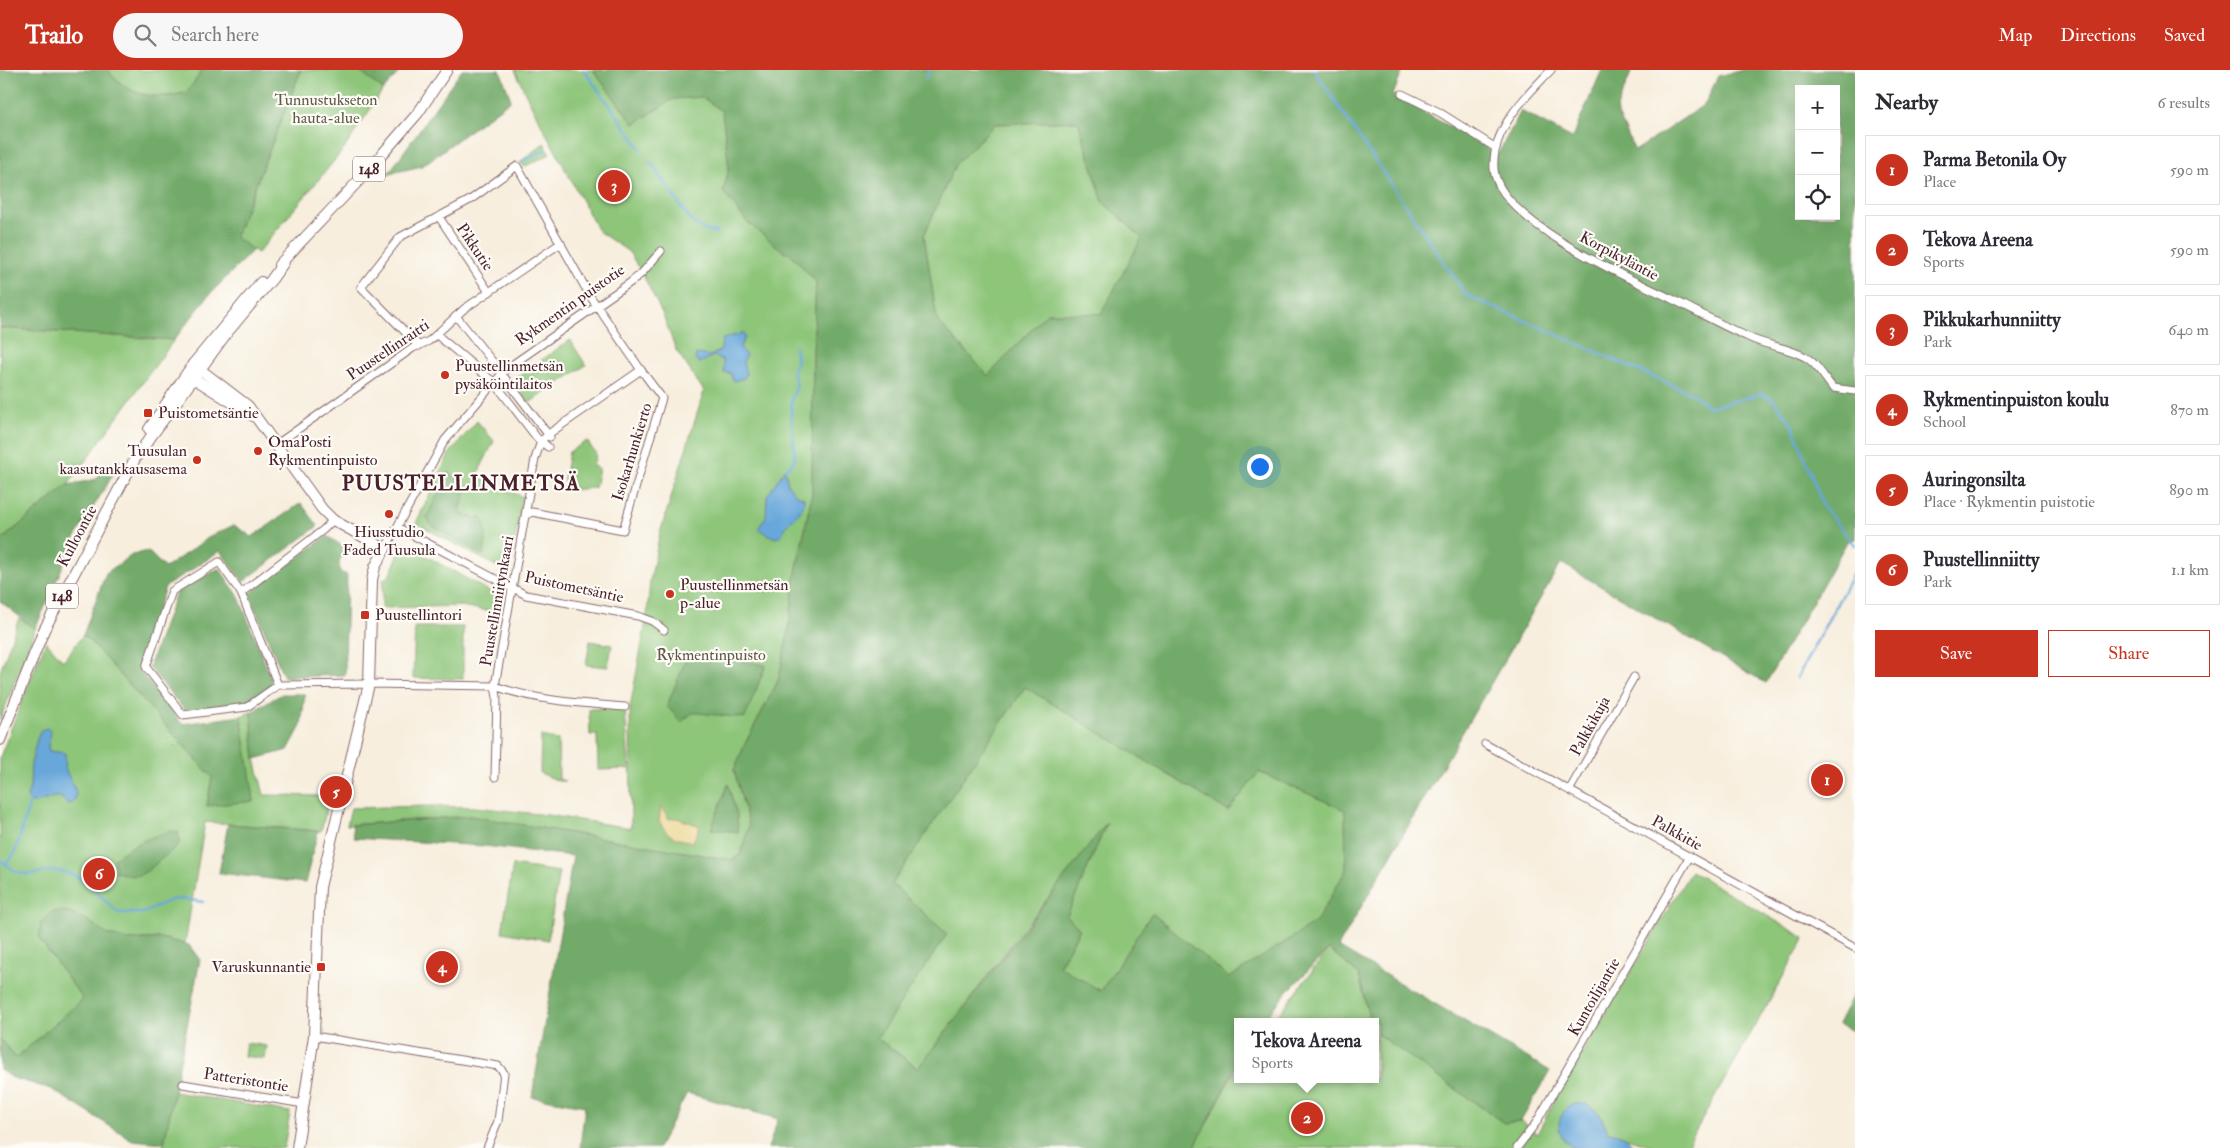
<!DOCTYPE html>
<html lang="en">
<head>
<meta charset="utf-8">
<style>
	:root { --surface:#fff; --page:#f7f7f7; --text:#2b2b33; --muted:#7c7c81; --line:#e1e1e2; --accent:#c8321e }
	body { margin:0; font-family:"IM FELL Double Pica",serif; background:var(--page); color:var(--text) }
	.controls { position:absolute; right:15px; top:15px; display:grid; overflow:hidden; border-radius:0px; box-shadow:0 5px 20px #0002 }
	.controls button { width:45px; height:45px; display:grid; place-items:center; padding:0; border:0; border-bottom:1px solid var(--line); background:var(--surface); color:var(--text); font:25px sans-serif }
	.you { position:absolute; left:1259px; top:396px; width:18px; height:18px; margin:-12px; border:4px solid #fff; border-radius:50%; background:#1a73e8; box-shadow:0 0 0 8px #1a73e833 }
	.badge { display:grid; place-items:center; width:32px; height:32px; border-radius:50%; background:var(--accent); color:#fff; font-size:16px; font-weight:700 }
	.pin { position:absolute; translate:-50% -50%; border:2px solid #fff; box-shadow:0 1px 5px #0006 }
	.popup { position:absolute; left:1234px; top:948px; width:145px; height:65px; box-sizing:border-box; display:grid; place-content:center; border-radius:0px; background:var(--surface); filter:drop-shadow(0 1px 4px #0005); font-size:16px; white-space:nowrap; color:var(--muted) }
	.popup b { font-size:19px; color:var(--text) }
	.popup::after { content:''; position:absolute; left:50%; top:100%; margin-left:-10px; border:10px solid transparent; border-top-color:var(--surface) }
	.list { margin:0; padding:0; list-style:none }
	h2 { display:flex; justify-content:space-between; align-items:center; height:65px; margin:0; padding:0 20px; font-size:21px }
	h2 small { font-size:16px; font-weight:400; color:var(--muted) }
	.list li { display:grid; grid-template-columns:32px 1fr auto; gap:15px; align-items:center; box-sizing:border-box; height:70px; margin:0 10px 10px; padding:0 10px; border:1px solid var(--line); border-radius:0px }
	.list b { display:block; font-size:19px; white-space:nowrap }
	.list p { margin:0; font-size:16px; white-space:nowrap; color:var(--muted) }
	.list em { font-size:16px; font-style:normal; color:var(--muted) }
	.actions { display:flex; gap:10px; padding:15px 20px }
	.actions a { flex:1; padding:11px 0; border:1px solid var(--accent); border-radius:0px; text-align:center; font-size:18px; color:var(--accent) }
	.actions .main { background:var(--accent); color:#fff }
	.icon { flex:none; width:28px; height:28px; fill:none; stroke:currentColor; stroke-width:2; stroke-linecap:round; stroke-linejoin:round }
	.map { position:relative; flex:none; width:1855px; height:1078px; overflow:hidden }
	header { display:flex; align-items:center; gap:30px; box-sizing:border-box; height:70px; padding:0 25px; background:var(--accent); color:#fff }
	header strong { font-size:24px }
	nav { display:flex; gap:28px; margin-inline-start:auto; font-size:18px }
	.search { width:350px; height:45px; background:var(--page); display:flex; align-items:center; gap:12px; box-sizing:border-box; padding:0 18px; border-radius:28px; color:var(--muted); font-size:19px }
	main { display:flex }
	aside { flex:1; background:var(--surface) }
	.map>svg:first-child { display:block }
</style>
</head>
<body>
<header>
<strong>Trailo</strong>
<div class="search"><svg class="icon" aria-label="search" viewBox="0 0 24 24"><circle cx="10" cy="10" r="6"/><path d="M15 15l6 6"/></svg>Search here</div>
<nav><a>Map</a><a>Directions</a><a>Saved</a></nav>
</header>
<main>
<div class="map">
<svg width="1855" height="1078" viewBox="0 0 1855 1078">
	<rect width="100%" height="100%" fill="#fdfcf7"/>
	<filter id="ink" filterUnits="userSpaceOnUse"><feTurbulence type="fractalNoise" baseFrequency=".02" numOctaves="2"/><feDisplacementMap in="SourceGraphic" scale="10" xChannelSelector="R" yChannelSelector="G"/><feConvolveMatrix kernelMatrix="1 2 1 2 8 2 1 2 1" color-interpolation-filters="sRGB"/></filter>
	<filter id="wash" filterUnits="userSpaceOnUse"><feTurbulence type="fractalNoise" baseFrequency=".0096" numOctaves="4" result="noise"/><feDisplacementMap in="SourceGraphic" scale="20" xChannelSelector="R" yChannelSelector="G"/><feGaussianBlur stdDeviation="1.12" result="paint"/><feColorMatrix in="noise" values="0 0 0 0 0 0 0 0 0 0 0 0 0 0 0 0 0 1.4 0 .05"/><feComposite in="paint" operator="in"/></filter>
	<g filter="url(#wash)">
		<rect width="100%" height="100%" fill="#f7eedd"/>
		<g fill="#8dc579" stroke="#6c7252">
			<path d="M108,0H203L187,23C156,30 128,27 108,0Z"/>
			<path d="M301,0H358L383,20L344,79L258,183L235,168Z"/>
			<path d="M515,0H593L634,54L673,29L702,27L722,41L729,98L727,109L783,182L790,183L816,212L813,285L812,424L795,507L788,564L778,611L746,672L734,700L749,755L743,781L740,785L732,790L470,746L347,755L351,738L427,736L475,737L547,745L631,758L630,638L647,546L650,511L660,463L704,321L676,280L663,245L642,203L629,182L598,161L529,31Z"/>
			<path d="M1078,51L1103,132L1142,168L1101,244L1047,243L988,306L937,250L924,166L955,95L995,54Z"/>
			<path d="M544,73L550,84L524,97L520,92Z"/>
			<path d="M0,258L174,270L68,415L0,471Z"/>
			<path d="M570,270L586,295L529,333L512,311Z"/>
			<path d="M477,351L494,371L476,407L523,427L509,503L416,453L449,384Z"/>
			<path d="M587,371L596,384L593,396L599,398L595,418L570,420L564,410L569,382Z"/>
			<path d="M403,473L503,529L499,543L461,536L382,538L383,510L390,505Z"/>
			<path d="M19,548L35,559L0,650V602Z"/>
			<path d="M415,557H463V609L413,608Z"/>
			<path d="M83,565L90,571L212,707L207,735L254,731L241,646L251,642L255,689L264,725L330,726L321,761L205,752L185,874L160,868L128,870L106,864L87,850L39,869L83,929L16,988L0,969V687L46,571L63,591Z"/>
			<path d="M590,571L612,575L608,597L586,595Z"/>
			<path d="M1025,617L1228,741L1259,702L1345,740L1346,800L1317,852L1229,909L1152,843L1101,921L1059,897L1080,859L1067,846L1106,755L1014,871L918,998L877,968L947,864L892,814Z"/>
			<path d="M589,639H625L629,699L598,700L597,665H590Z"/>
			<path d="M541,666L558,670L559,709L565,711H559L540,703Z"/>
			<path d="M513,795L559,802L548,870L502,862Z"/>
			<path d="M1691,801L1805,868L1686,1078H1658L1608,1062L1599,1043L1565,1072L1577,1078H1194L1231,1007L1238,998V1009H1376V963L1504,1053L1521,1051L1537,1064L1563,1014Z"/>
			<path d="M1329,879L1359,905L1370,952H1273Z"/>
			<path d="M246,973L267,976L265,989L244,986Z"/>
			<path d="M174,1022L290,1042L284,1078H163Z"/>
		</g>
		<g fill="#72aa69" stroke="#5e644a" fill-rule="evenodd">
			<path d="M0,0H108C128,27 156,31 187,22L203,0H301L235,167L253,180L209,225L174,270L0,258Z"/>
			<path d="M358,0H401L383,20Z"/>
			<path d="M462,0H500L511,30L422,96L388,104Z"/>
			<path d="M593,0H1403L1393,25L1498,84L1521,41L1572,68L1602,0H1632L1616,40L1635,81L1705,34L1718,6L1743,0H1855V469L1847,472L1766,613L1561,493L1338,877L1550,1001L1521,1051L1504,1053L1376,963V952H1370L1359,905L1329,879L1286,923L1263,952H1238V992L1194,1078H1014L1011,1076L1009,1078H768L778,1049L687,1023L658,1078H580L585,1036L532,1027L573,786L484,776L354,768L352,755L470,746L732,790L740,785L749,755L734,700L746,672L778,611L788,564L795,507L812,424L813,285L816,212L790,183L784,182L747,152L723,122L729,98L722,41L702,27L673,29L634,54ZM1799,19H1836V146H1799ZM1078,51L1103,132L1142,168L1101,244L1047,243L988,306L937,250L924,165L955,95L995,54ZM1025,617L1228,741L1259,702L1345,740L1346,800L1316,852L1229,908L1152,843L1101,921L1059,896L1080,859L1067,846L1107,752L918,998L877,968L947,864L892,814Z"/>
			<path d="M122,390L77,464L35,559L0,531V471L68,415L97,409L104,396Z"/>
			<path d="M448,402L467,416L460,442L474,448L482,447C486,460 488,472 483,485L431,455L427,447Z"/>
			<path d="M301,433L318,456L243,512L220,481L165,517L138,599L182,654L241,646L254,731L207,736L212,707L90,571L83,565L106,503L132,485L148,481L165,498L211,466L234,455L252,467Z"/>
			<path d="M327,466L347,479L339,491L340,502L347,505L345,605L284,607L249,524Z"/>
			<path d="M219,498L238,525L273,614L244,634L186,642L149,597L176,523Z"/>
			<path d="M689,582L766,595L745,648L698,643H692L681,652L667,636Z"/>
			<path d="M282,624H305L301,656L288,680L255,689L251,642Z"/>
			<path d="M728,714L737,745L738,762L711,759Z"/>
			<path d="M228,754L318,761L305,813L219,803Z"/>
			<path d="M169,761L178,762L180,772C174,780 167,784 159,791C142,806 139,809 116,802L114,789C129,776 150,767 169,761Z"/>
			<path d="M64,841L87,850L106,864L128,870L160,868L189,875L200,890L164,1073L132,1070L51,1019L13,1008L0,1000V969L16,988L83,929L39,869L41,852L52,842Z"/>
			<path d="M1855,921V962L1838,954Z"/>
		</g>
		<path fill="#eeda9e" stroke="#9c7c64" d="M661,737L669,749L677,748L700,756L693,772C674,768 669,768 659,751Z"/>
		<g fill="#68a7da" stroke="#596382">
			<path d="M743,263L745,268L740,277L746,286L743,292L746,304L744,308L735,311L732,309L731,303H724L723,290L713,286L700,293L695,290L696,284L710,286L721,280L722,269Z"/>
			<path d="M785,399L788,415L796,425L804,428C804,441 798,444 790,452C786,455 784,461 781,466L775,468L758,459L766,447L767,426Z"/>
			<path d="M47,658L51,662L48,676L49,681L65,683C66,690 64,697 67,703C71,713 81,722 73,733L69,734C65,732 63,728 59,727C54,725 41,733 32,733L27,727L30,717L31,694L37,669L41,660Z"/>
			<path d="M1586,1034L1599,1043L1608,1062C1620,1064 1628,1066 1634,1078C1621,1078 1586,1078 1576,1078C1556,1072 1553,1046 1571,1036C1574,1033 1582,1034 1586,1034Z"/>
		</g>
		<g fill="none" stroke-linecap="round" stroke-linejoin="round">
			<g stroke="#68a7da" stroke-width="2.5">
				<path d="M584,0L641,79"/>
				<path d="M1314,0L1466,225L1693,324L1709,337L1761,324L1773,329L1792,354L1824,438L1855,475"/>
				<path d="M926,8L929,0"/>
				<path d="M541,82L546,79"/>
				<path d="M532,87L539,83"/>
				<path d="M522,92L531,87"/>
				<path d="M650,92L692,152L707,161L716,162"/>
				<path d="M785,399L790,396L795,388L791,342L792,327L797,316L793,300L797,291L795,278"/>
				<path d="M1797,608L1855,500"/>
				<path d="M0,789C30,820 38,792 71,804C92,812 102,830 119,843H144L170,830L185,829L203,832"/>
				<path d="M5,795L15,783L30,731"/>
			</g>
		</g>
	</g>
	<g filter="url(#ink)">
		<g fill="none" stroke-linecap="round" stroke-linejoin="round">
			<defs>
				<g id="street">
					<path d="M1551,0C1526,26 1491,59 1494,99C1498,151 1628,208 1670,228C1696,241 1721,255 1748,267C1766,276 1787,277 1805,287C1816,292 1825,309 1833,318L1855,321"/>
					<path d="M1402,24L1439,42L1496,78"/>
					<path d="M439,147L489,222"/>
					<path d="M456,246L500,301"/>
					<path d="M437,265L491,310"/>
					<path d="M419,276L361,217L400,167L470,130L517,96L590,226L641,300"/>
					<path d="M505,308L550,367"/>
					<path d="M497,316L537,368L548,377"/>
					<path d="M277,374L413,278L429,271L464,239L561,173"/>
					<path d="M399,458L526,525L638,546L652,551L664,560"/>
					<path d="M385,479L445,370L506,299L631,212L642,203L661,181"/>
					<path d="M241,523L323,460L333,450"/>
					<path d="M278,615L247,637L183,645L146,597L172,521L219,492L241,523L278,615L369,614L495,616L535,389L541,371L550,363L641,300L662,328L623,460L532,442L526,445"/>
					<path d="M1485,674L1855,878"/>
					<path d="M495,707L497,627L495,616C536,631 581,633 625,637"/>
					<path d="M1570,719L1634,607"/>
					<path d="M314,966L498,996L504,1003L498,1051L487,1078"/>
					<path d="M183,1014L304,1034"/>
					<path d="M1517,1078L1536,1053L1690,786"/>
				</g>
				<g id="secondary">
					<path d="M193,294L248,336L322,439L333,450L385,479L375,497L372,510L369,614L320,817L314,966L297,1078"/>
					<path d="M187,304L255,347"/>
				</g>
				<g id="primary">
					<path d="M279,195L365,104L418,43L447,0"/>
					<path d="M149,359L193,294L261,212"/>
					<path d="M0,670L44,560L136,387L226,264L272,209L284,192"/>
				</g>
			</defs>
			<use href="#street" stroke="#876769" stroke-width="9"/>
			<use href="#secondary" stroke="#876769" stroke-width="12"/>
			<use href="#primary" stroke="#876769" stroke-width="12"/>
			<use href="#street" stroke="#fff" stroke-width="7"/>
			<use href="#secondary" stroke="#fff" stroke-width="10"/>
			<use href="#primary" stroke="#fff" stroke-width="10"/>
		</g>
	</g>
	<g fill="#c8321e" stroke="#fdfcf7" stroke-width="2">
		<circle cx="445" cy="305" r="5"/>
		<rect x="143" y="338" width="10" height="10" rx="2.5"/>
		<circle cx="258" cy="381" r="5"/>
		<circle cx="197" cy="390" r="5"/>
		<circle cx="389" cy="444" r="5"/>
		<circle cx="670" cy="524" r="5"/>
		<rect x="360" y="540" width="10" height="10" rx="2.5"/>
		<rect x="316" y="892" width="10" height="10" rx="2.5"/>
	</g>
	<g text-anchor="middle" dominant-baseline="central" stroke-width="4.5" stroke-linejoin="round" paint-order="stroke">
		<g fill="#fdfcf7" stroke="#806168" stroke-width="1">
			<rect x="353" y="86.5" width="32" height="25" rx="4"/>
			<rect x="46" y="513.5" width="32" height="25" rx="4"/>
		</g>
		<g font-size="15" font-weight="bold" fill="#4a1f2b">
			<text x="369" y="99">148</text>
			<text x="62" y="526">148</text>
		</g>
		<g font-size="16" fill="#615946" stroke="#fdfcf7">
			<text x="326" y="30">Tunnustukseton<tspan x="326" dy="18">hauta-alue</tspan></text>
			<text x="711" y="585">Rykmentinpuisto</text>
		</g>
		<g font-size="16" fill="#4a1f2b" stroke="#fdfcf7">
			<text transform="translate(475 177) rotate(56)">Pikkutie</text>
			<text transform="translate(1619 186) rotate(28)">Korpikyläntie</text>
			<text transform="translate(570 235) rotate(-35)">Rykmentin puistotie</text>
			<text transform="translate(388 280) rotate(-34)">Puustellinraitti</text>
			<text transform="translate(632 382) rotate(-73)">Isokarhunkierto</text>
			<text transform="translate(77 466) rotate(-62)">Kulloontie</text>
			<text transform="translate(574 517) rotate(12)">Puistometsäntie</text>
			<text transform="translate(497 531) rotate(-80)">Puustellinniitynkaari</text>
			<text transform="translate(1590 656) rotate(-61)">Palkkikuja</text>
			<text transform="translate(1677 763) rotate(29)">Palkkitie</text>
			<text transform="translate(1594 927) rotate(-60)">Kuntoilijantie</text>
			<text transform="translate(246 1010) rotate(9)">Patteristontie</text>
		</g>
		<g font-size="16" fill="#4a1f2b" stroke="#fdfcf7" text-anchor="start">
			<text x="455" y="296">Puustellinmetsän<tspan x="455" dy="18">pysäköintilaitos</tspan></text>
			<text x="158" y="343">Puistometsäntie</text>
			<text x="268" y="372">OmaPosti<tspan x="268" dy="18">Rykmentinpuisto</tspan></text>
			<text x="187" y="381" text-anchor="end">Tuusulan<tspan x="187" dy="18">kaasutankkausasema</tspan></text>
			<text x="389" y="462" text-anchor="middle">Hiusstudio<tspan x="389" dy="18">Faded Tuusula</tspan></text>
			<text x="680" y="515">Puustellinmetsän<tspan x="680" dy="18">p-alue</tspan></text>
			<text x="375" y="545">Puustellintori</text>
			<text x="311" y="897" text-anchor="end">Varuskunnantie</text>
		</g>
		<g font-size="21" font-weight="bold" letter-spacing="1" fill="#4a1f2b" stroke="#fdfcf7">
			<text x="461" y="413">PUUSTELLINMETSÄ</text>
		</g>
	</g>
</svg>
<div class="controls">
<button>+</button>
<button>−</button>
<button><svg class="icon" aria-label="locate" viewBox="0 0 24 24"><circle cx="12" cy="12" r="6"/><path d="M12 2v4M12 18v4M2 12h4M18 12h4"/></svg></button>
</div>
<div class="you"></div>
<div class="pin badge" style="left:1827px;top:710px">1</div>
<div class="pin badge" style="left:1307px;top:1048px">2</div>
<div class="popup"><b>Tekova Areena</b>Sports</div>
<div class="pin badge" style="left:614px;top:116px">3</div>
<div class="pin badge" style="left:442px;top:897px">4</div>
<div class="pin badge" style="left:336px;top:722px">5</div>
<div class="pin badge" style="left:99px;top:804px">6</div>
</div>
<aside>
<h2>Nearby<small>6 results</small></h2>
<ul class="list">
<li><span class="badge">1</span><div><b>Parma Betonila Oy</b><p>Place</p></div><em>590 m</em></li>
<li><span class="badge">2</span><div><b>Tekova Areena</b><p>Sports</p></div><em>590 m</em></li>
<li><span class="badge">3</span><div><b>Pikkukarhunniitty</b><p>Park</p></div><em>640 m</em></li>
<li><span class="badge">4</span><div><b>Rykmentinpuiston koulu</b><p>School</p></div><em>870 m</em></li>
<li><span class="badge">5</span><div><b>Auringonsilta</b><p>Place · Rykmentin puistotie</p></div><em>890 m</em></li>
<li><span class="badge">6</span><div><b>Puustellinniitty</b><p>Park</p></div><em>1.1 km</em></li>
</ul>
<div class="actions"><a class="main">Save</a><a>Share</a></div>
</aside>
</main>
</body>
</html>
